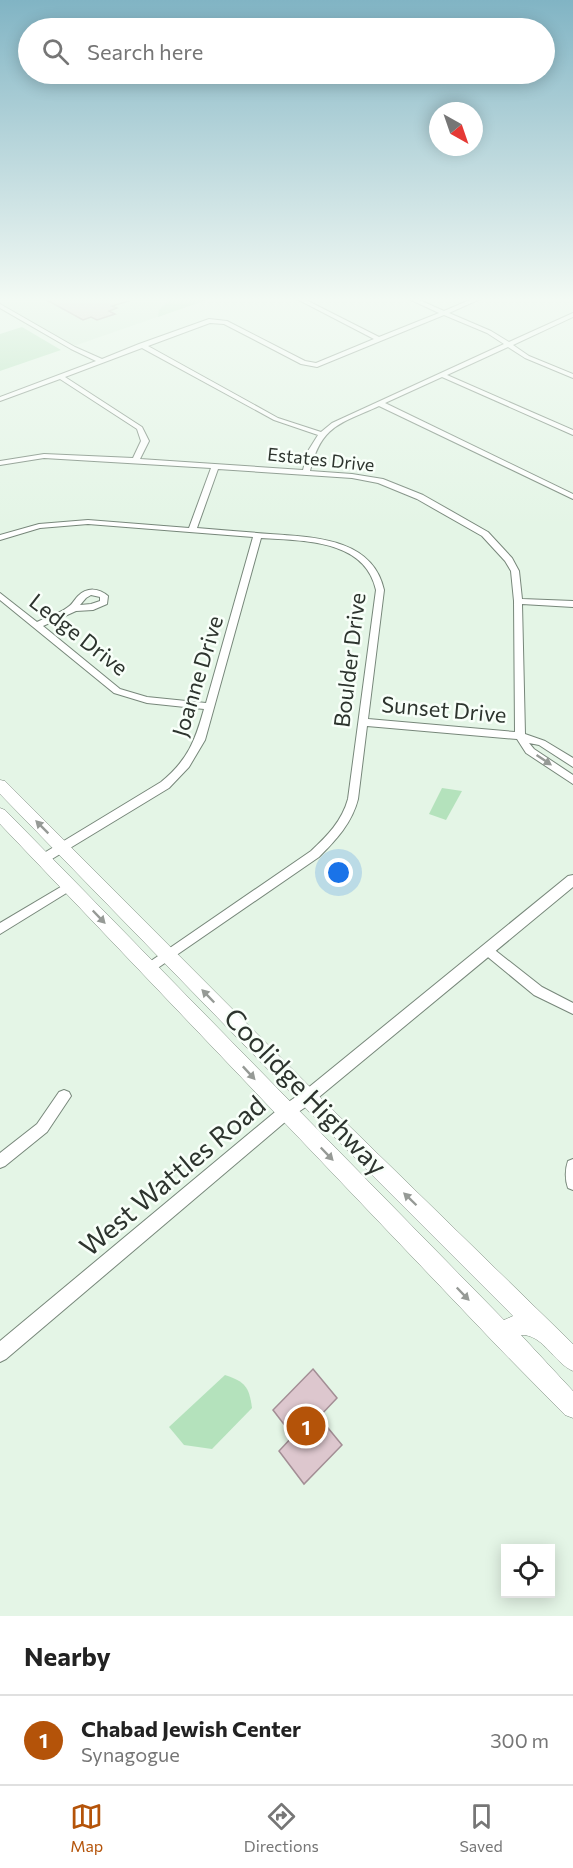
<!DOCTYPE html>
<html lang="en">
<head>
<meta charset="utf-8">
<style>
	:root { --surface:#fff; --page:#f6f6f6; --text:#222; --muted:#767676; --line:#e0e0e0; --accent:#b45309 }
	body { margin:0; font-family:Commissioner,sans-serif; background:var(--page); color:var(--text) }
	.controls { position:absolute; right:18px; bottom:18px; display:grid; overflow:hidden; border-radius:0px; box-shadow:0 3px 15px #0003 }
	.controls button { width:54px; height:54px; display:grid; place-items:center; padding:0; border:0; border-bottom:2px solid var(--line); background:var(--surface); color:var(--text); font:30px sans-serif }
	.compass { position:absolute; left:429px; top:102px; width:54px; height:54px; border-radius:50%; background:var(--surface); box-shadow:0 3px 15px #0003; rotate:140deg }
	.you { position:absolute; left:339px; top:873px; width:21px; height:21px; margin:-15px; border:4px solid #fff; border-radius:50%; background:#1a73e8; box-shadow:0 0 0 9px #1a73e833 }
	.badge { display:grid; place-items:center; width:39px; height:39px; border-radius:50%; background:var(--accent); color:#fff; font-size:20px; font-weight:700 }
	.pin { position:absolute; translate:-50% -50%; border:3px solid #fff; box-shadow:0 2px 6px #0006 }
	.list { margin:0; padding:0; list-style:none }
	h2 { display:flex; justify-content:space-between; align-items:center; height:78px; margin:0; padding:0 24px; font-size:26px }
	h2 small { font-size:20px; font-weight:400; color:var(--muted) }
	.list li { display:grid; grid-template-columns:39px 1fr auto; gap:18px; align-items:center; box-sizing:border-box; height:90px; padding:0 24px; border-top:2px solid var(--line) }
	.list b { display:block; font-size:22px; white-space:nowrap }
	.list p { margin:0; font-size:20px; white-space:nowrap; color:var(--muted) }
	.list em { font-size:20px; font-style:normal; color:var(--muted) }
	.icon { flex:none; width:33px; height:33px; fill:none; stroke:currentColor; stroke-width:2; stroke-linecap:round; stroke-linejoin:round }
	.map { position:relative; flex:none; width:573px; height:1616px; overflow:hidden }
	.search { position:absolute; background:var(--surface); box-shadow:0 3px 15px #0003; left:18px; right:18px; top:18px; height:66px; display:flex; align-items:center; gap:15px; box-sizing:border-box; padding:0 21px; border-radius:33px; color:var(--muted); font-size:22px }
	.sheet { height:168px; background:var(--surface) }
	nav { display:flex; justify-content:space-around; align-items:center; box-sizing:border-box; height:84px; border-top:2px solid var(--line); background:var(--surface); font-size:16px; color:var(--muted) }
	nav a { display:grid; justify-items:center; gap:3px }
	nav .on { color:var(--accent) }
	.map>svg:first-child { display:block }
</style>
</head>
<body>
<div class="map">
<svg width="573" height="1616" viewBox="0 0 573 1616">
	<rect width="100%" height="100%" fill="#e4f5e6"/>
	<path fill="#d5edd9" d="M0,299H209L71,347L0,306Z"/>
	<g fill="#b4e2bc">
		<path d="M166,299H209L158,317L159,310L168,301Z"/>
		<path d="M22,327L61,350L0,371V334Z"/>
		<path d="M442,788L462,791L446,820L429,814Z"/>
		<path d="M225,1375C245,1382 249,1386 252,1408L212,1449L184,1445L169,1427Z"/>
	</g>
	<g fill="#ddc7ce" stroke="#a38e95" stroke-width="1.5">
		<path d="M45,299H128L129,301L112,306L117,308L109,311L115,314L97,320L91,317L83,320Z"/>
		<path d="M313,1369L337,1398L319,1417L342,1445L304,1484L279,1451L293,1436L273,1410Z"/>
	</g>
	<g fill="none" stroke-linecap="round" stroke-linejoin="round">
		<defs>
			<g id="minor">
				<path d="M297,299H304L379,337L439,313L409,299H417L444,311L472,299H480L449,313L491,331L509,342L573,313V317L513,345L529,356L573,374V378L525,358L508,347L447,375L573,430V435L442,377L385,403L573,494V499L379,406C340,424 321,425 310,471L352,474L383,479L423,495L488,532L512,558L519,571L522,599L573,601V607L522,604L525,734L545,741L573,758V767L539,745L529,743L534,749L573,775V784L526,753L517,739L367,726L358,799C352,823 336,840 319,857L149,974L145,973L143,969L145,965L311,851C327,836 342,821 348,799L376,590C365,539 303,541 261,538L205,740L189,767L169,788L47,862H39L38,859L39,856L161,782C188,760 195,741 204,709L147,703L114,693L0,600V593L37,622C47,617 59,614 68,607C72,605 74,600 78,596C87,587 99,588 108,596L107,604L93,610L76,611L43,626L120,689L147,697L206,703L253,537L88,524L40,528L0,540V535L39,524L88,520L189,528L211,468L44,458L0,465V461L44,454L133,458L141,441L137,429L60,379L0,401V397L96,361L71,349L0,308V304L75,347L102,359L139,344L209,319L227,321L305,361L316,363L374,339ZM444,315L487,333L504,344L332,423L321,432L278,418L148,346L210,323L224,324L301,364L317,367ZM142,348L274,420L318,435L308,451L303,470L140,459L149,441L142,427L65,377ZM218,469L352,478L378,483L417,499L482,536L505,561L511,571L514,601L515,732L368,719L384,590C373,538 313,537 270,534C246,532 221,530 197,528ZM91,595L100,597V601L91,604L80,605L86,598Z"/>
				<path d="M69,882L73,883L75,886L73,889L0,934V923Z"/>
				<path d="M487,945L491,947L542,987L573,1003V1014L534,995L483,953L481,950L483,947Z"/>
				<path d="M64,1090L69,1092L71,1096L47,1132L5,1166L0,1168V1153L37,1124L59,1092Z"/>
				<path d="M573,1159V1190L568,1188C565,1180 565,1169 568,1161Z"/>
			</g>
			<path id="tertiary" d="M573,875V887L313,1102L291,1117L6,1359L0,1362V1341L281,1107L303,1092L568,876Z"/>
			<path id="secondary" d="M0,780L5,781L339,1116L573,1344V1371C554,1363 543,1334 521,1335L573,1391V1418L565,1415L501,1350L0,824V808L5,810L504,1320L513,1316L325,1128L0,794Z"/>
		</defs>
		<use href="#minor" stroke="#77877a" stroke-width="2"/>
		<use href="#tertiary" stroke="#77877a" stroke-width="2"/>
		<use href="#secondary" stroke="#77877a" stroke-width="1"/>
		<use href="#minor" fill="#fff" fill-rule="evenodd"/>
		<use href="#tertiary" fill="#fff" fill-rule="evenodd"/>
		<use href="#secondary" fill="#fff" fill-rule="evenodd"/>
	</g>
	<defs><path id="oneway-solid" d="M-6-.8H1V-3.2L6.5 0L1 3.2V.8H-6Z" transform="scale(1.5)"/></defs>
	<g fill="#969a96">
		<use href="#oneway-solid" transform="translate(544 760) rotate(34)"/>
		<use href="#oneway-solid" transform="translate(42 827) rotate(-135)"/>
		<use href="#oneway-solid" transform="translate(99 917) rotate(46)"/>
		<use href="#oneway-solid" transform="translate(208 996) rotate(-134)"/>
		<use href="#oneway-solid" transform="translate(249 1073) rotate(47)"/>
		<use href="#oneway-solid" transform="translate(327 1154) rotate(46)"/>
		<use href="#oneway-solid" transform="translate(410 1199) rotate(-136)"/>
		<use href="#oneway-solid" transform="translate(463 1294) rotate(46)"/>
	</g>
	<linearGradient id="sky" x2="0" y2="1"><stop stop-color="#81b4c4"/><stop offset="0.57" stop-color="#f3faf4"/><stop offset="1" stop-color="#f3faf4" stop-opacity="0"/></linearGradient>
	<rect width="573" height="525" fill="url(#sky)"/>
	<g text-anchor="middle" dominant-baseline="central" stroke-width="5" stroke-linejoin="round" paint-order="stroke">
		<g font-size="18" fill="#2d342e" stroke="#f8fff9">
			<text transform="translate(321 459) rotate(6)">Estates Drive</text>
		</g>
		<g font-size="22" fill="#2d342e" stroke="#f8fff9">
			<text transform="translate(79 634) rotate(38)">Ledge Drive</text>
			<text transform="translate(349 660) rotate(-83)">Boulder Drive</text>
			<text transform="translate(197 676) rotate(-73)">Joanne Drive</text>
			<text transform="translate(444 709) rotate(5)">Sunset Drive</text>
		</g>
		<g font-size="27" fill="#2d342e" stroke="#f8fff9">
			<text transform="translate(306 1091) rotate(46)">Coolidge Highway</text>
			<text transform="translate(172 1175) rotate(-40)">West Wattles Road</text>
		</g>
	</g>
</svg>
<div class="controls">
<button><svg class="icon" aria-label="locate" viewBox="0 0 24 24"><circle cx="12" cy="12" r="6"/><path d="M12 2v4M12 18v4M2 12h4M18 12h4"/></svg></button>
</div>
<svg class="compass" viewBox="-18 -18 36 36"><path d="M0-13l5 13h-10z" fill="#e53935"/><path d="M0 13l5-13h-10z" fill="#767676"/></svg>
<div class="you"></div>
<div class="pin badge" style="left:306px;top:1426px">1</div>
<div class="search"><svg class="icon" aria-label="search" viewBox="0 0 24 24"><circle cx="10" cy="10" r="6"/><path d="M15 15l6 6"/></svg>Search here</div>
</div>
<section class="sheet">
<h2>Nearby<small></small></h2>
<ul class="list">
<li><span class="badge">1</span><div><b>Chabad Jewish Center</b><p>Synagogue</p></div><em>300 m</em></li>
</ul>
</section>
<nav>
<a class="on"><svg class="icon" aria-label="map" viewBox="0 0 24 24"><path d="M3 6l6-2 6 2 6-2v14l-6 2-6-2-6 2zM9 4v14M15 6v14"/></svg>Map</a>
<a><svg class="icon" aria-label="directions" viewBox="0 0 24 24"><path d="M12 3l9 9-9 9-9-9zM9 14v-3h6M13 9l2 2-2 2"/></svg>Directions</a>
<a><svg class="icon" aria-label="saved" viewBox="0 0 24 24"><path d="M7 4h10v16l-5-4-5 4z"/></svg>Saved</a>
</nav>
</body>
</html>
